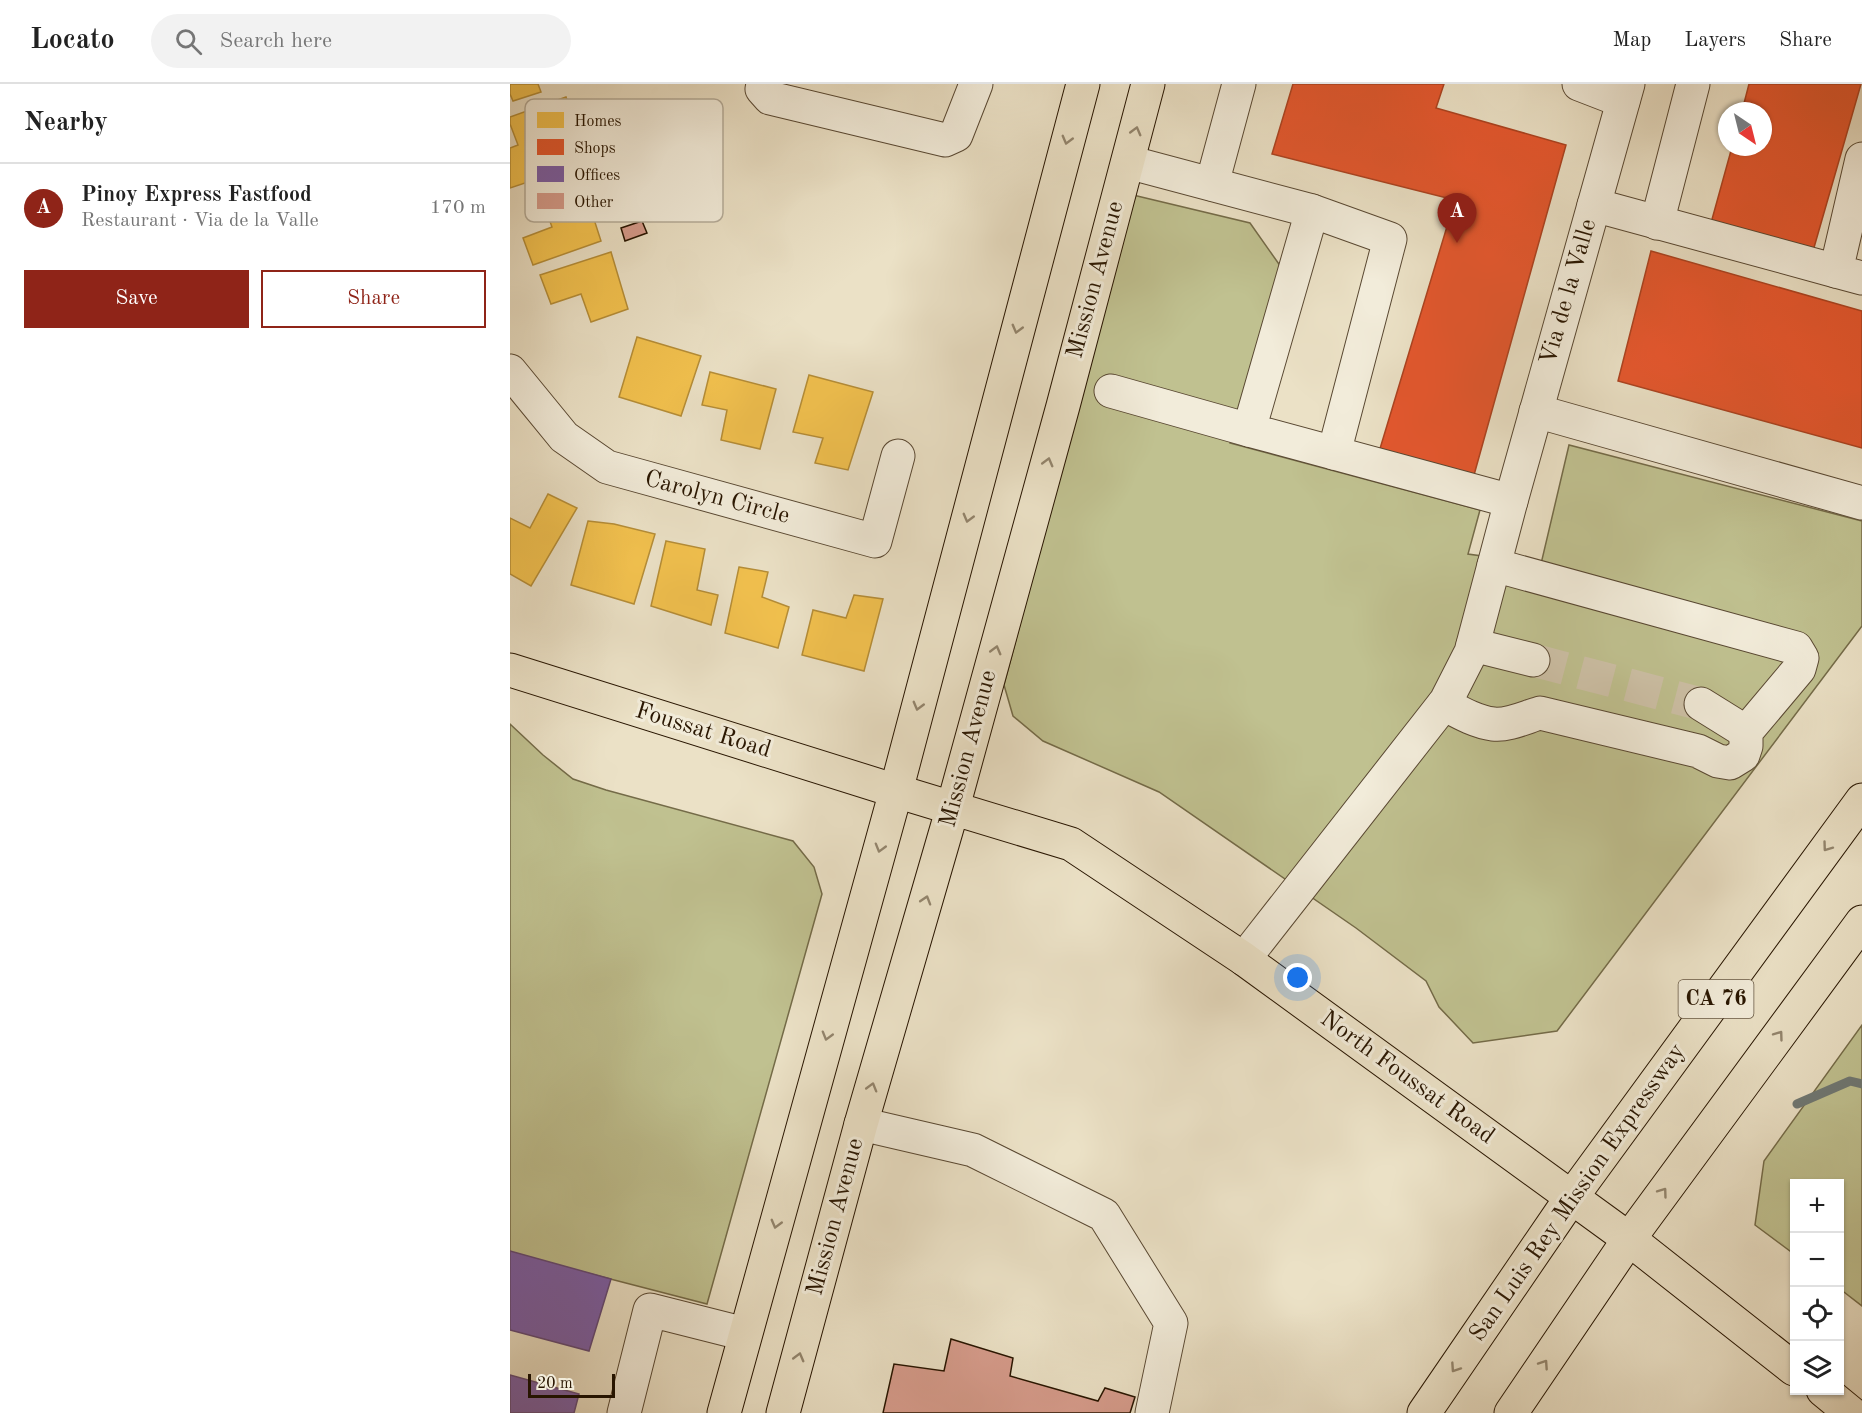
<!DOCTYPE html>
<html lang="en">
<head>
<meta charset="utf-8">
<style>
	:root { --surface:#fff; --page:#f2f2f2; --text:#222; --muted:#767676; --line:#e0e0e0; --accent:#8f2418 }
	body { margin:0; font-family:"Old Standard TT",serif; background:var(--page); color:var(--text) }
	.controls { position:absolute; right:18px; bottom:18px; display:grid; overflow:hidden; border-radius:0px; box-shadow:0 2px 4px #0004 }
	.controls button { width:54px; height:54px; display:grid; place-items:center; padding:0; border:0; border-bottom:2px solid var(--line); background:var(--surface); color:var(--text); font:30px sans-serif }
	.compass { position:absolute; left:1208px; top:18px; width:54px; height:54px; border-radius:50%; background:var(--surface); box-shadow:0 2px 4px #0004; rotate:145deg }
	.scale { position:absolute; left:18px; bottom:15px; width:87px; box-sizing:border-box; padding-left:6px; border:3px solid #281500; border-top:0; font-size:16px; line-height:21px; white-space:nowrap; color:#281500; -webkit-text-stroke:4px #f2ecda; paint-order:stroke }
	.you { position:absolute; left:788px; top:894px; width:21px; height:21px; margin:-15px; border:4px solid #fff; border-radius:50%; background:#1a73e8; box-shadow:0 0 0 9px #1a73e833 }
	.badge { display:grid; place-items:center; width:39px; height:39px; border-radius:50%; background:var(--accent); color:#fff; font-size:20px; font-weight:700 }
	.pin { position:absolute; translate:-50% -50px; filter:drop-shadow(0 2px 3px #0008) }
	.pin::after { content:''; position:absolute; top:32px; width:21px; height:18px; background:inherit; clip-path:polygon(0 0,100% 0,50% 100%) }
	.list { margin:0; padding:0; list-style:none }
	h2 { display:flex; justify-content:space-between; align-items:center; height:78px; margin:0; padding:0 24px; font-size:26px }
	h2 small { font-size:20px; font-weight:400; color:var(--muted) }
	.list li { display:grid; grid-template-columns:39px 1fr auto; gap:18px; align-items:center; box-sizing:border-box; height:90px; padding:0 24px; border-top:2px solid var(--line) }
	.list b { display:block; font-size:22px; white-space:nowrap }
	.list p { margin:0; font-size:20px; white-space:nowrap; color:var(--muted) }
	.list em { font-size:20px; font-style:normal; color:var(--muted) }
	.actions { display:flex; gap:12px; padding:18px 24px }
	.actions a { flex:1; padding:14px 0; border:2px solid var(--accent); border-radius:0px; text-align:center; font-size:21px; color:var(--accent) }
	.actions .main { background:var(--accent); color:#fff }
	.icon { flex:none; width:33px; height:33px; fill:none; stroke:currentColor; stroke-width:2; stroke-linecap:round; stroke-linejoin:round }
	.map { position:relative; flex:none; width:1352px; height:1329px; overflow:hidden }
	header { display:flex; align-items:center; gap:36px; box-sizing:border-box; height:84px; padding:0 30px; background:var(--surface); border-bottom:2px solid var(--line) }
	header strong { font-size:28px }
	nav { display:flex; gap:33px; margin-inline-start:auto; font-size:21px }
	.search { width:420px; height:54px; background:var(--page); display:flex; align-items:center; gap:15px; box-sizing:border-box; padding:0 21px; border-radius:33px; color:var(--muted); font-size:22px }
	main { display:flex }
	aside { flex:1; background:var(--surface) }
	.map>svg:first-child { display:block }
</style>
</head>
<body>
<header>
<strong>Locato</strong>
<div class="search"><svg class="icon" aria-label="search" viewBox="0 0 24 24"><circle cx="10" cy="10" r="6"/><path d="M15 15l6 6"/></svg>Search here</div>
<nav><a>Map</a><a>Layers</a><a>Share</a></nav>
</header>
<main>
<aside>
<h2>Nearby<small></small></h2>
<ul class="list">
<li><span class="badge">A</span><div><b>Pinoy Express Fastfood</b><p>Restaurant · Via de la Valle</p></div><em>170 m</em></li>
</ul>
<div class="actions"><a class="main">Save</a><a>Share</a></div>
</aside>
<div class="map">
<svg width="1352" height="1329" viewBox="0 0 1352 1329">
	<rect width="100%" height="100%" fill="#ebe1c6"/>
	<filter id="stains"><feTurbulence type="fractalNoise" baseFrequency=".00333" numOctaves="4"/><feColorMatrix values="0 0 0 0 .2 0 0 0 0 .09 0 0 0 0 .02 0 0 0 .5 -.17"/></filter>
	<radialGradient id="worn" r=".72"><stop offset=".6" stop-color="#630" stop-opacity="0"/><stop offset="1" stop-color="#630" stop-opacity=".3"/></radialGradient>
	<g fill="#c0c190" stroke="#746b48" stroke-width="1.5">
		<path d="M623,111L740,139L771,183L720,359L970,426L958,470L1031,480L1059,361L1352,437V542L1047,947L963,959L929,923L916,897L846,844L649,708L533,657L503,632L494,601Z"/>
		<path d="M0,640L33,671L63,695L96,706L283,757L304,783L312,810L197,1220L0,1169Z"/>
		<path d="M1352,941V1222L1330,1205V1100H1284V1170L1245,1141L1254,1077Z"/>
	</g>
	<g fill="#f2c14e" stroke="#b58d37" stroke-width="1.5">
		<path d="M0,0H28L31,8L3,17L0,10Z"/>
		<path d="M56,13L65,40L45,49L57,85L0,104V64L8,61L0,40V33Z"/>
		<path d="M72,98L91,157L23,181L13,154L42,143L31,113Z"/>
		<path d="M101,168L118,225L81,238L71,210L41,220L30,191Z"/>
		<path d="M127,253L191,272L171,332L109,313Z"/>
		<path d="M200,288L266,305L250,365L211,356L217,326L192,321Z"/>
		<path d="M299,291L363,308L338,386L305,379L313,354L283,348Z"/>
		<path d="M38,410L67,424L21,502L0,490V434L20,444Z"/>
		<path d="M78,437L104,440L145,450L124,520L61,501Z"/>
		<path d="M156,457L195,465L187,506L208,511L201,541L141,522Z"/>
		<path d="M229,483L258,488L252,513L279,523L268,564L215,549Z"/>
		<path d="M344,511L373,515L354,587L292,571L303,526L336,534Z"/>
	</g>
	<g fill="#e4572e" stroke="#ac4320" stroke-width="1.5">
		<path d="M783,0H934L926,24L1056,61L964,391L869,368L945,116L762,70Z"/>
		<path d="M1239,0H1351L1303,167L1201,139L1222,63H1253V27H1232Z"/>
		<path d="M1141,167L1352,227V364L1108,297Z"/>
	</g>
	<g fill="#7b5ea7" stroke="#624875" stroke-width="1.5">
		<path d="M0,1167L101,1195L79,1267L0,1246Z"/>
		<path d="M0,1291L69,1310L64,1329H0Z"/>
	</g>
	<g fill="none" stroke-linecap="round" stroke-linejoin="round">
		<path stroke="#6f7874" stroke-width="9" d="M1287,1020L1340,997L1352,1000"/>
	</g>
	<g fill="#d69c8c" stroke="#281500" stroke-width="1.5">
		<path d="M132,137L137,149L115,157L111,144Z"/>
		<path d="M441,1255L503,1274L500,1292L588,1317L595,1304L625,1313L620,1329H373L384,1280L434,1287Z"/>
	</g>
	<g fill="none" stroke-linecap="round" stroke-linejoin="round">
		<path stroke="#cec2a8" stroke-width="33" stroke-dasharray="33 16" stroke-linecap="butt" d="M1023,576L1191,620"/>
		<defs>
			<g id="minor">
				<path d="M253,0L252,5L260,14L435,56L446,51L466,0"/>
				<path d="M1069,0L1113,17"/>
				<path d="M1352,75L1326,187L1352,194"/>
				<path d="M618,78L802,127L739,346L1001,417"/>
				<path d="M702,100L729,0"/>
				<path d="M1084,121L1326,187"/>
				<path d="M802,127L880,155L824,369"/>
				<path d="M1147,139L1183,0"/>
				<path d="M0,287L54,353L97,383L365,457L388,372"/>
				<path d="M601,307L739,346"/>
				<path d="M1026,327L1352,419"/>
				<path d="M963,561L1023,576"/>
				<path d="M934,620C949,628 966,638 983,640C998,642 1016,633 1030,629L1188,667L1208,677L1220,679L1233,671L1236,662V648L1289,585L1292,574L1286,564L984,481"/>
				<path d="M1191,620L1236,648"/>
				<path d="M734,875L936,617L961,568L1001,417L1118,0"/>
				<path d="M351,1040L463,1066L594,1131L661,1239L642,1329"/>
				<path d="M114,1329L140,1226L235,1250"/>
			</g>
			<g id="major">
				<path d="M0,586L386,707L561,760L734,875L1119,1155L1284,1285"/>
				<path d="M1313,1306L1341,1329"/>
				<path d="M214,1329L386,707L573,0"/>
				<path d="M273,1329L351,1040L443,723L553,322L638,0"/>
			</g>
			<g id="highway">
				<path d="M914,1329L1061,1114L1352,716"/>
				<path d="M1001,1329L1119,1155L1352,838"/>
			</g>
		</defs>
		<use href="#minor" stroke="#594832" stroke-width="35"/>
		<use href="#major" stroke="#281500" stroke-width="35"/>
		<use href="#highway" stroke="#281500" stroke-width="35"/>
		<use href="#minor" stroke="#f2ecda" stroke-width="33"/>
		<use href="#major" stroke="#ebe1c6" stroke-width="33"/>
		<use href="#highway" stroke="#ebe1c6" stroke-width="33"/>
	</g>
	<defs><path id="oneway-chevron" d="M-2-3.5L2.5 0L-2 3.5" fill="none" stroke-width="1.6" stroke-linecap="round" stroke-linejoin="round" transform="scale(1.5)"/></defs>
	<g stroke="#93856d">
		<use href="#oneway-chevron" transform="translate(626 47) rotate(-75)"/>
		<use href="#oneway-chevron" transform="translate(557 56) rotate(105)"/>
		<use href="#oneway-chevron" transform="translate(507 245) rotate(105)"/>
		<use href="#oneway-chevron" transform="translate(538 378) rotate(-75)"/>
		<use href="#oneway-chevron" transform="translate(458 434) rotate(105)"/>
		<use href="#oneway-chevron" transform="translate(486 566) rotate(-75)"/>
		<use href="#oneway-chevron" transform="translate(408 622) rotate(105)"/>
		<use href="#oneway-chevron" transform="translate(1317 763) rotate(126)"/>
		<use href="#oneway-chevron" transform="translate(370 764) rotate(106)"/>
		<use href="#oneway-chevron" transform="translate(416 816) rotate(-73)"/>
		<use href="#oneway-chevron" transform="translate(1269 951) rotate(-54)"/>
		<use href="#oneway-chevron" transform="translate(317 952) rotate(106)"/>
		<use href="#oneway-chevron" transform="translate(362 1003) rotate(-74)"/>
		<use href="#oneway-chevron" transform="translate(1153 1108) rotate(-54)"/>
		<use href="#oneway-chevron" transform="translate(266 1140) rotate(105)"/>
		<use href="#oneway-chevron" transform="translate(289 1273) rotate(-75)"/>
		<use href="#oneway-chevron" transform="translate(1034 1280) rotate(-56)"/>
		<use href="#oneway-chevron" transform="translate(945 1284) rotate(124)"/>
	</g>
	<g text-anchor="middle" dominant-baseline="central" stroke-width="6" stroke-linejoin="round" paint-order="stroke">
		<rect fill="#f2ecda" stroke="#655641" stroke-width="1.5" x="1168.5" y="896" width="75" height="38" rx="4.5"/>
		<g font-size="22" font-weight="bold" fill="#281500">
			<text x="1206" y="915">CA 76</text>
		</g>
		<g font-size="24" fill="#281500" stroke="#f2ecda">
			<text transform="translate(586 196) rotate(-75)">Mission Avenue</text>
			<text transform="translate(1059 208) rotate(-74)">Via de la Valle</text>
			<text transform="translate(207 414) rotate(15)">Carolyn Circle</text>
			<text transform="translate(193 647) rotate(17)">Foussat Road</text>
			<text transform="translate(459 665) rotate(-75)">Mission Avenue</text>
			<text transform="translate(897 994) rotate(36)">North Foussat Road</text>
			<text transform="translate(1068 1109) rotate(-55)">San Luis Rey Mission Expressway</text>
			<text transform="translate(326 1133) rotate(-75)">Mission Avenue</text>
		</g>
	</g>
	<rect x="15" y="15" width="198" height="123" rx="9" fill="#f2ecda" stroke="#b5ac99" stroke-width="1.5"/>
	<rect x="27" y="28" width="27" height="16" fill="#f2c14e"/>
	<rect x="27" y="55" width="27" height="16" fill="#e4572e"/>
	<rect x="27" y="82" width="27" height="16" fill="#7b5ea7"/>
	<rect x="27" y="109" width="27" height="16" fill="#d69c8c"/>
	<g font-size="16" fill="#281500">
		<text x="64" y="42">Homes</text>
		<text x="64" y="69">Shops</text>
		<text x="64" y="96">Offices</text>
		<text x="64" y="123">Other</text>
	</g>
	<rect width="100%" height="100%" filter="url(#stains)"/>
	<rect width="100%" height="100%" fill="url(#worn)"/>
</svg>
<div class="controls">
<button>+</button>
<button>−</button>
<button><svg class="icon" aria-label="locate" viewBox="0 0 24 24"><circle cx="12" cy="12" r="6"/><path d="M12 2v4M12 18v4M2 12h4M18 12h4"/></svg></button>
<button><svg class="icon" aria-label="layers" viewBox="0 0 24 24"><path d="M12 4l9 5-9 5-9-5zM3 14l9 5 9-5"/></svg></button>
</div>
<svg class="compass" viewBox="-18 -18 36 36"><path d="M0-13l5 13h-10z" fill="#e53935"/><path d="M0 13l5-13h-10z" fill="#767676"/></svg>
<div class="scale">20 m</div>
<div class="you"></div>
<div class="pin badge" style="left:947px;top:159px">A</div>
</div>
</main>
</body>
</html>
